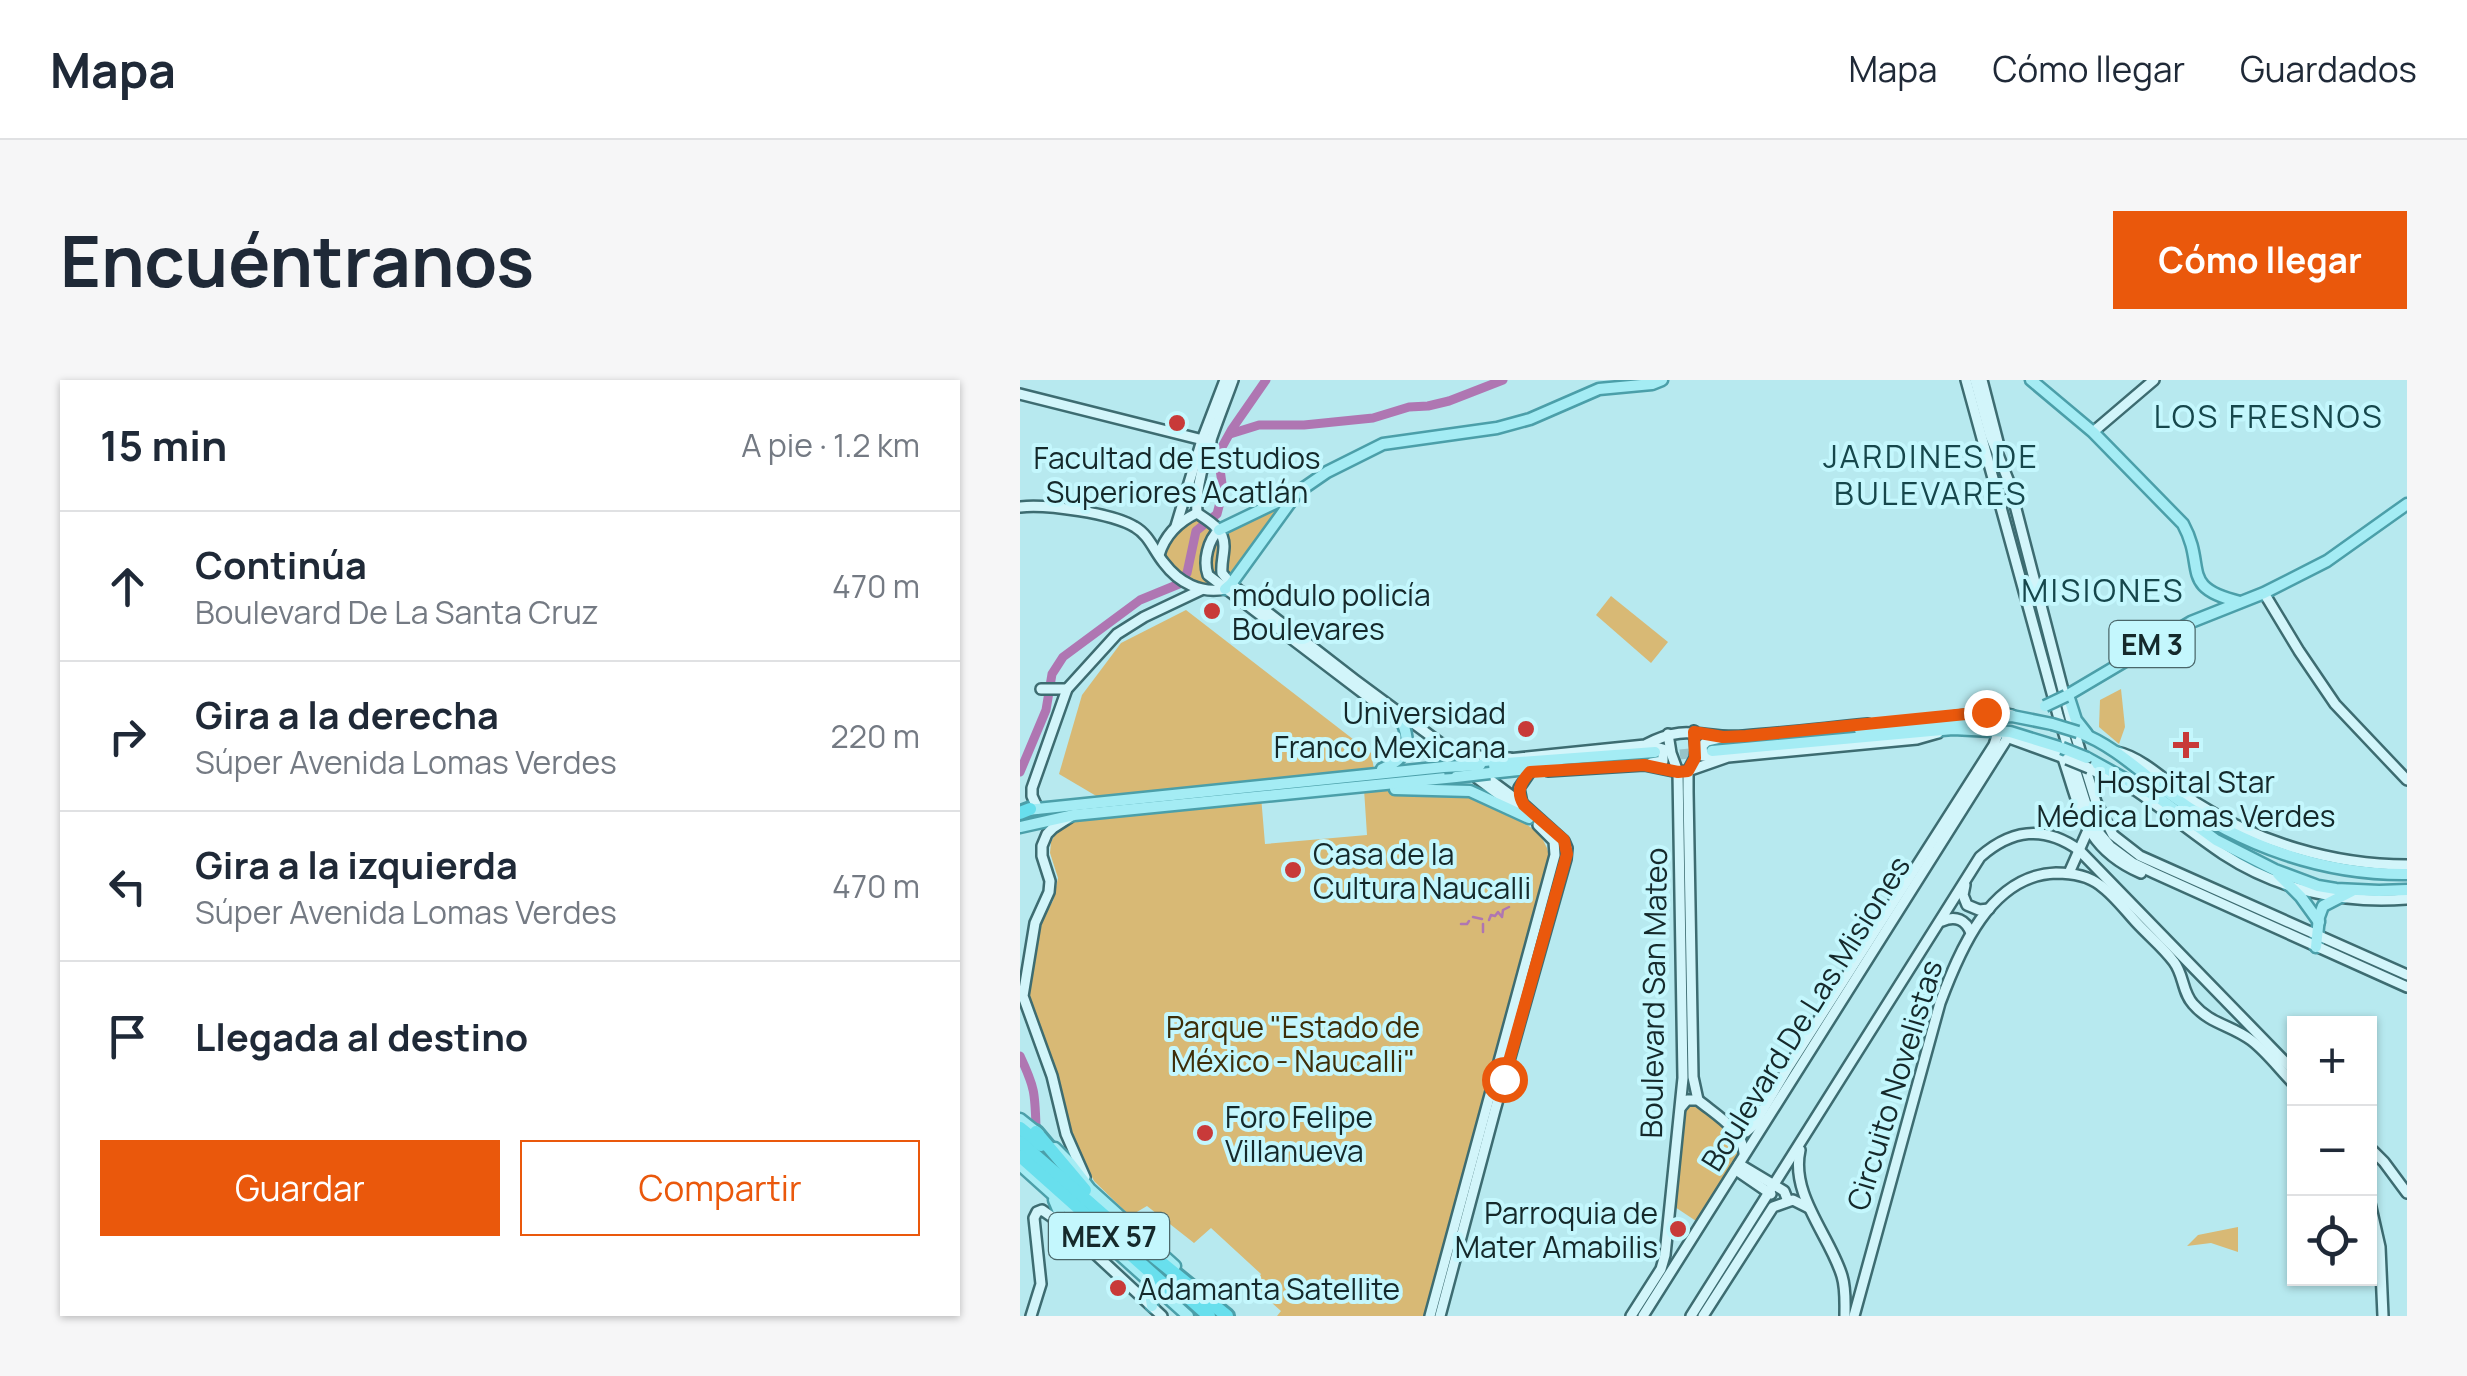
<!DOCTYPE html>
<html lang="es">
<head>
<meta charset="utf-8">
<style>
	:root { --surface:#fff; --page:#f6f6f7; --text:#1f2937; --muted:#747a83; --line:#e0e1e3; --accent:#ea580c }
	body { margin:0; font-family:Manrope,sans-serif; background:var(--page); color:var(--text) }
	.controls { position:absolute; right:30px; bottom:30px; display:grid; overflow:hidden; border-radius:0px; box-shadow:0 2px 8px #0004 }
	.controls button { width:90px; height:90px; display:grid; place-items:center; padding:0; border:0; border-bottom:2px solid var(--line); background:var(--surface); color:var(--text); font:50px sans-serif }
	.stop { position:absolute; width:30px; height:30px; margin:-22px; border:8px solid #ea580c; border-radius:50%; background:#fff }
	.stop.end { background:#ea580c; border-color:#fff; box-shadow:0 2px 10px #0008 }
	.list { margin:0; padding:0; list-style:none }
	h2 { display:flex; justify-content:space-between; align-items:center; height:130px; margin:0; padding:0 40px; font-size:42px }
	h2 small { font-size:32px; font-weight:400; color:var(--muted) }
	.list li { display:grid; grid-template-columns:65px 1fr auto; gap:30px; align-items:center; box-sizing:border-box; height:150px; padding:0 40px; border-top:2px solid var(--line) }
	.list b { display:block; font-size:38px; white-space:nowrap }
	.list p { margin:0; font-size:32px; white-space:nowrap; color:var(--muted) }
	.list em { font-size:32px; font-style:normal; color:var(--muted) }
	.actions { display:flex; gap:20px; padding:30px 40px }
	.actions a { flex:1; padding:22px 0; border:2px solid var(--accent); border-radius:0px; text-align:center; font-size:35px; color:var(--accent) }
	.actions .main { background:var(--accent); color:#fff }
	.icon { flex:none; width:55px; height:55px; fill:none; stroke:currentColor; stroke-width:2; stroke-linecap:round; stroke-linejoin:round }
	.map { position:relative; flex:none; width:1387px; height:936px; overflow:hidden; border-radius:0px }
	header { display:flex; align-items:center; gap:60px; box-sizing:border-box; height:140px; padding:0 50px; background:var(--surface); border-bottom:2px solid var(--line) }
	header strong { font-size:48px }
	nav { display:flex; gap:55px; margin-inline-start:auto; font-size:35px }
	.intro { display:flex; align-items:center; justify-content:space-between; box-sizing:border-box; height:240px; padding:0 60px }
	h1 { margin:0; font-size:70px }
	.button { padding:25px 45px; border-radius:0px; background:var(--accent); color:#fff; font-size:35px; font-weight:700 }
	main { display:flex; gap:60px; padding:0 60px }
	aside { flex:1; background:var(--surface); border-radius:0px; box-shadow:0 2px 8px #0004 }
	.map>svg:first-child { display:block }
</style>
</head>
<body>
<header>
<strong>Mapa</strong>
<nav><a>Mapa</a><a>Cómo llegar</a><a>Guardados</a></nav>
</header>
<div class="intro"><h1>Encuéntranos</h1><a class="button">Cómo llegar</a></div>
<main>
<aside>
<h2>15 min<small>A pie · 1.2 km</small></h2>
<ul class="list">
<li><svg class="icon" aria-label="ahead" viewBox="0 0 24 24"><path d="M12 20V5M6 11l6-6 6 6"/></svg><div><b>Continúa</b><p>Boulevard De La Santa Cruz</p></div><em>470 m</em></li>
<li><svg class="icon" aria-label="right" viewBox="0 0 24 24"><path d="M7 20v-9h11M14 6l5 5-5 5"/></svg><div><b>Gira a la derecha</b><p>Súper Avenida Lomas Verdes</p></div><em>220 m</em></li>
<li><svg class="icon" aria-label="left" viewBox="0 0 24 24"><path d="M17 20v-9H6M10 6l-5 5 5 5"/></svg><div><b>Gira a la izquierda</b><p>Súper Avenida Lomas Verdes</p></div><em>470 m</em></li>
<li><svg class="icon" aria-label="arrive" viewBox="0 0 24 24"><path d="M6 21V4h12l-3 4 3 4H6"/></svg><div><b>Llegada al destino</b></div></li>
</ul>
<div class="actions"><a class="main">Guardar</a><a>Compartir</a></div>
</aside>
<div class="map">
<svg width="1387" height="936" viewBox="0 0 1387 936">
	<rect width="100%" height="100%" fill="#b7e9ef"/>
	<g fill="#d8b975">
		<path d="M266,118L209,199L204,193V151Z"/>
		<path d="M176,138L193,150L198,157L197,190L202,208L174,206L143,179V169L161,147Z"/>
		<path d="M591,216L648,262L631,283L576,235Z"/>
		<path d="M166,230L351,373L354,389L78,417L39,394L62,315L101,263Z"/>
		<path d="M1101,309L1105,347L1099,364L1079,347L1080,320Z"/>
		<path d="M344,409L444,411L482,427L520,454L527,468L531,483L406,936H257L261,931L233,906L241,894L191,848L174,863L127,826L110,836L74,801L50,751L35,691L8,612L20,542L33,521L38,498L30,473L31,462L39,448L54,435L241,416L245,464L347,455Z"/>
		<path d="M671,726H677L717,760L720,776L679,843L655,827L665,731Z"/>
		<path d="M1218,847V872L1191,863L1167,866L1178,855Z"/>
	</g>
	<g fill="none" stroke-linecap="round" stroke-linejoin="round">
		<g stroke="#af76b2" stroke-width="2.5">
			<path d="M453,537L462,539"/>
			<path d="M469,540L471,535L475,536L478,532L482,537L483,530L489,527"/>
			<path d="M441,544H447L449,541"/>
			<path d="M463,552V544"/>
		</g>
		<g stroke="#af76b2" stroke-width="9">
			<path d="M210,54L239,45H284L353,38L389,27L408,26L429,21L483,0"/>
			<path d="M0,392L26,330L32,294L43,277L120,220L159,204L167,193L176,151L197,134L203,111L200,89L202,67L212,49L246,0"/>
			<path d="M0,676C15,708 15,713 16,747"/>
		</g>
		<path stroke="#97c3c8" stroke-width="10" stroke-dasharray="10 5" stroke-linecap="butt" d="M645,376L683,372"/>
		<defs>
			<g id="secondary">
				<path d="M946,0L1038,335L1067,427L1079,453L1090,466L1113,483L1134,493L1387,607"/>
				<path d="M955,0L970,55L989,102L1051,341L1076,422L1093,455L1120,476L1387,595"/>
				<path d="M962,0L978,62"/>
				<path d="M0,14L191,62"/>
				<path d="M1073,52L1134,0"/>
				<path d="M0,127C26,124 92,133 115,147C129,155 134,171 144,183C159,203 181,214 205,209"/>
				<path d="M177,133C189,141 204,149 204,166C204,175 201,183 202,193L211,204L335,300L504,425L544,461L547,468L546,479L475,730L420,936"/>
				<path d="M177,133C174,94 200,37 213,0"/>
				<path d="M156,146L182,60L205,0"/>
				<path d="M199,150C188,160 183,181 188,195L373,336"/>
				<path d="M139,175C145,155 158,142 177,133"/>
				<path d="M1244,213L1279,271L1315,324L1387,400"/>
				<path d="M21,309H47"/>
				<path d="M933,337L973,331L992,335"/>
				<path d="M674,351L676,370L675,378L668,391V412L673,697L678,720"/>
				<path d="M629,365L643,369V381L631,383"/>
				<path d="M436,371L464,377L490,378"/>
				<path d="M1097,372C1123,377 1152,407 1175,422C1237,462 1313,485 1387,485"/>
				<path d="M696,377L683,376L682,366L687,361L700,358"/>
				<path d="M1043,378C1061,431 1064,468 1121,493"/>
				<path d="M488,379L625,365C667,342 682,359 723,356C765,353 806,348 848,344"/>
				<path d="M1069,388L1100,405L1115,410C1145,430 1173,454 1203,474C1258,510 1322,524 1387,519"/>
				<path d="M528,391L624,385L658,392L668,391L708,377L897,359L918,353"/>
				<path d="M458,399L502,432"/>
				<path d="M502,423L499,408L510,392"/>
				<path d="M18,429L12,416V408L47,309L97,254L124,237L181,210"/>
				<path d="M50,437L33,448L27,454L22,466V476L30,501L29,512L15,543L3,616L32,696L46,754L65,797"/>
				<path d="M1049,493L1068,450"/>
				<path d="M945,505L943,515L947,525L959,530L969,529"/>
				<path d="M922,541C936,535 946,540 951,553"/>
				<path d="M661,727L667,720H678C696,735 722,749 724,773"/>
				<path d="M713,749L726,752L734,745L769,686L974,365L979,350L992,359L1047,379"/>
				<path d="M1350,768L1364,782L1387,813"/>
				<path d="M780,770C770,815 810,856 822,896C826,909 825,923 825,936"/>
				<path d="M719,784L764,811L768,821"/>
				<path d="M716,790L751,814"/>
				<path d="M1350,823L1360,867L1363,936"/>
				<path d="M11,936L21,904L14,838L17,832L22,830L45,846L142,936"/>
				<path d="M410,936L535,475L534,461L518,445"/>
				<path d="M611,936L641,889L645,875L663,698L658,392L651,373L648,354"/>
				<path d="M623,936L988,357"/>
				<path d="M671,936L960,477C992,449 1024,445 1059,470L1274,691"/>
				<path d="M683,936L753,827L773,820L789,828"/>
				<path d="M834,936L920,623C939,572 970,495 1036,493C1051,493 1067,495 1080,505C1094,515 1105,530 1117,543C1129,556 1144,568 1154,582C1164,595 1162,612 1173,624C1190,644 1211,645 1231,660C1247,672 1260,690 1274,704"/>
			</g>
			<g id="primary">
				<path d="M1011,0L1073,52L1163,144C1187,188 1158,207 1220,222"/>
				<path d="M199,150L278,112L307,92L363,64L477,48L510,39L579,9L632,4L642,0"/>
				<path d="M205,209L211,204L277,113"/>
				<path d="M1048,315L1056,340L1067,354"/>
				<path d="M1046,316L1171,242L1244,213L1307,181L1387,124"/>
				<path d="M840,350L992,336L1032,344"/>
				<path d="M1058,352C1094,365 1124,395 1154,417C1221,466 1304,495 1387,494"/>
				<path d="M692,371L933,349L990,352L1042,368"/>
				<path d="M1067,378L1136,416L1196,460L1255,490L1298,506L1316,509L1359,511L1387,510"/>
				<path d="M460,385L635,372"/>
				<path d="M362,389C385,379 392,368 383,344"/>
				<path d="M470,393L538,386"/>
				<path d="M375,409L450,411L509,438"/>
				<path d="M7,430L424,387"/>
				<path d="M0,447L54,435L436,397"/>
				<path d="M1258,494L1281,517L1299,542"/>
				<path d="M1296,567L1299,537L1303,526L1332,511"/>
				<path d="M0,739L19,754"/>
				<path d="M35,768L50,783L70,809L155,886"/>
				<path d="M0,785L168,936"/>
				<path d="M34,820L45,846"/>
				<path d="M128,901L132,926"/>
			</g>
			<g id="highway">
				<path d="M0,433L10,429"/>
				<path d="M0,748L21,765"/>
				<path d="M16,752L65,810"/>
				<path d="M0,762L94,844L207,936"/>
				<path d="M0,776L155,914"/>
				<path d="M152,903L189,936"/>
			</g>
		</defs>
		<use href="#secondary" stroke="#3d6c71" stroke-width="14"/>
		<use href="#primary" stroke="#4b9fa9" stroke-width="15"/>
		<use href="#highway" stroke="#4b9fa9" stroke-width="18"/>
		<use href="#secondary" stroke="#d2f5fa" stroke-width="9"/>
		<use href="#primary" stroke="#a4ecf4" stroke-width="10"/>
		<use href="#highway" stroke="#68dfed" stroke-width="12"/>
		<defs>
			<path id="secondary-bridge" d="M1047,379L1069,388"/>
			<g id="primary-bridge">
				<path d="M1025,326L1046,316"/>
				<path d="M1032,344L1058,352"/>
				<path d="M1042,368L1067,378"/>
				<path d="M424,387L460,385"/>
				<path d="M436,397L470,393"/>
			</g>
		</defs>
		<use href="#secondary-bridge" stroke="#3d6c71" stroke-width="14" stroke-linecap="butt"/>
		<use href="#primary-bridge" stroke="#4b9fa9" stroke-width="15" stroke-linecap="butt"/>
		<use href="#secondary-bridge" stroke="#d2f5fa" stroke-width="9"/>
		<use href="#primary-bridge" stroke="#a4ecf4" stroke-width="10"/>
	</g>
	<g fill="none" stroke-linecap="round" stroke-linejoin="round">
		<path stroke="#ea580c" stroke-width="12" d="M484,699L547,474L544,460L504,425C496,412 500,403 510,392L624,385L658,392L668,391L675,378L674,352L703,357L726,356L966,332"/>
	</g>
	<g fill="#c83a39" stroke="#c4f7fd" stroke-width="4">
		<circle cx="157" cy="43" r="10"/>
		<circle cx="192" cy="231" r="10"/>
		<circle cx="506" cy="349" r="10"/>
		<path d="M1161 350h10v10h10v10h-10v10h-10v-10h-10v-10h10z"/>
		<circle cx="273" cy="490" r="10"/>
		<circle cx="185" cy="753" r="10"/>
		<circle cx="658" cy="849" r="10"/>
		<circle cx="98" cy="908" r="10"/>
	</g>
	<g text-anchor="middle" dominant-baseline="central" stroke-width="8" stroke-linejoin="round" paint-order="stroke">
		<g fill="#c4f7fd" stroke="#4a676a" stroke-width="2.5">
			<rect x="1089.5" y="241" width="85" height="46" rx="8"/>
			<rect x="29" y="833" width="120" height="46" rx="8"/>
		</g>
		<g font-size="28" font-weight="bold" fill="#15292b">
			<text x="1132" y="264">EM 3</text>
			<text x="89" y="856">MEX 57</text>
		</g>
		<g font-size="30" fill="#15292b" stroke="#c4f7fd" text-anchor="start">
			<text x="157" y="77" text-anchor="middle">Facultad de Estudios<tspan x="157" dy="34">Superiores Acatlán</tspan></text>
			<text x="212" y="214">módulo policía<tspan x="212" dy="34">Boulevares</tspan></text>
			<text x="486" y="332" text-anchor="end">Universidad<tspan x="486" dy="34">Franco Mexicana</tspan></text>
			<text x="1166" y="401" text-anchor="middle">Hospital Star<tspan x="1166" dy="34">Médica Lomas Verdes</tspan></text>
			<text x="293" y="473">Casa de la<tspan x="293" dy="34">Cultura Naucalli</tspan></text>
			<text x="205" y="736">Foro Felipe<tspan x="205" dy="34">Villanueva</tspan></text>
			<text x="638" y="832" text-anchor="end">Parroquia de<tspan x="638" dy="34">Mater Amabilis</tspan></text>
			<text x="118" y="908">Adamanta Satellite</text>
		</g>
		<g font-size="30" fill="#15292b" stroke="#c4f7fd">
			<text transform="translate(633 613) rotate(-89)">Boulevard San Mateo</text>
			<text transform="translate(785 633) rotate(-58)">Boulevard De Las Misiones</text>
			<text transform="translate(874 705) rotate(-73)">Circuito Novelistas</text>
		</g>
		<g font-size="30" fill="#3d2e09" stroke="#c4f7fd">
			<text x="273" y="646">Parque "Estado de<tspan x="273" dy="34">México - Naucalli"</tspan></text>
		</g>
		<g font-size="32" letter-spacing="2.5" fill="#16474c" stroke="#c4f7fd">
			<text x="1249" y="36">LOS FRESNOS</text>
			<text x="911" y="76">JARDINES DE<tspan x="911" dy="37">BULEVARES</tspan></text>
			<text x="1083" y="210">MISIONES</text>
		</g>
	</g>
</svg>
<div class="controls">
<button>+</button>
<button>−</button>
<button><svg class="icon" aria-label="locate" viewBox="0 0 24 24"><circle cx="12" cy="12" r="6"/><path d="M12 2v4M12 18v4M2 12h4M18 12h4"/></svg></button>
</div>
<div class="stop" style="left:484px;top:699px"></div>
<div class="stop end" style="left:966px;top:332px"></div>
</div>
</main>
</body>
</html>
